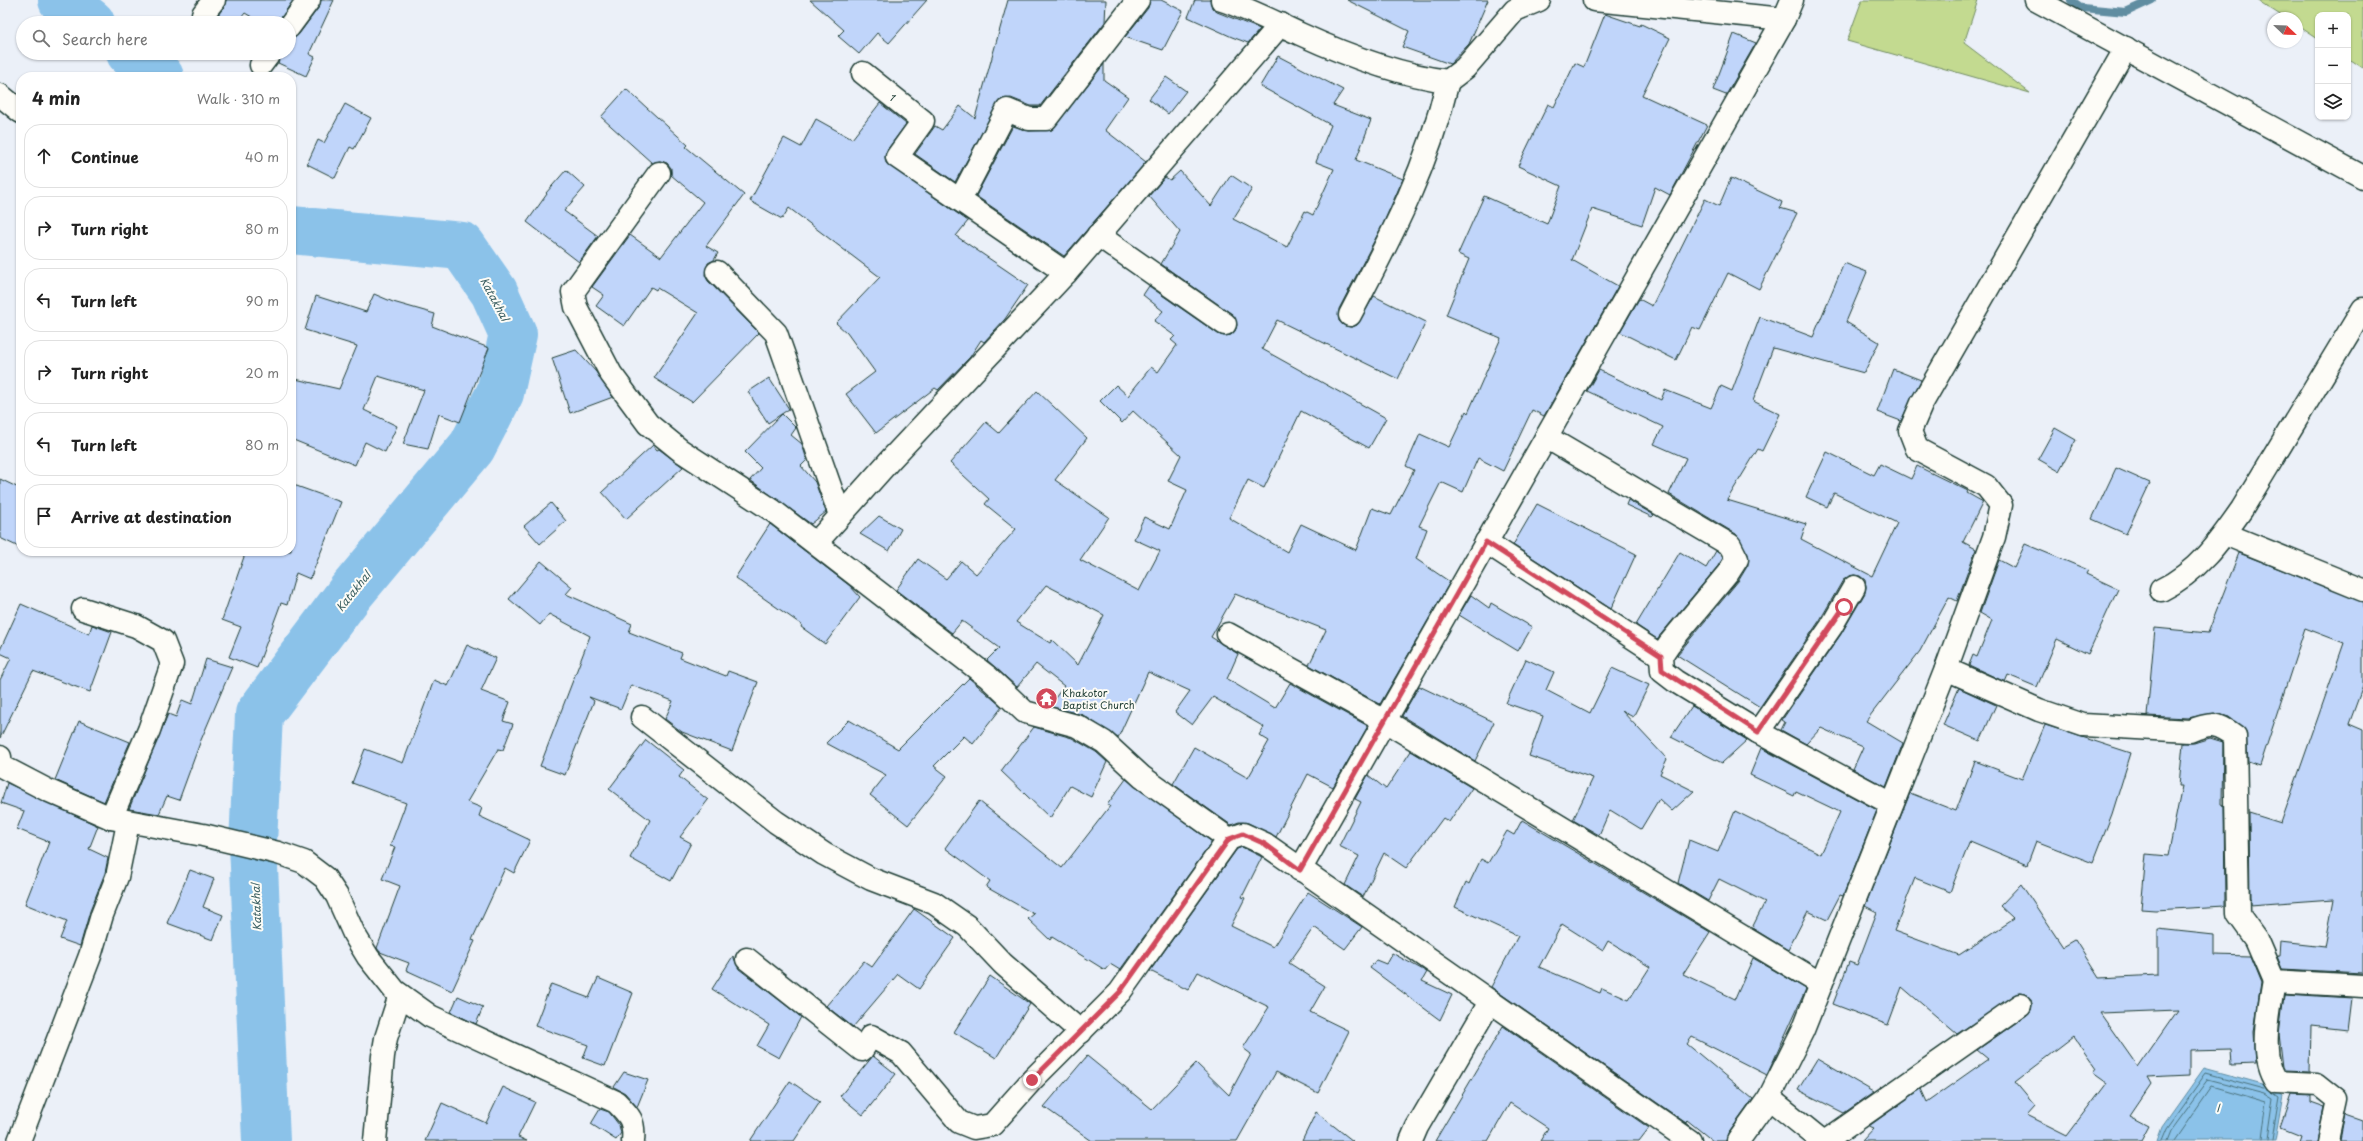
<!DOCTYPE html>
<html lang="en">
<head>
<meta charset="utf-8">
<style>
	:root { --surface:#fff; --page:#f6f6f6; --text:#222; --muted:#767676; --line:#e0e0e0 }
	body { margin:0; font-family:"Playpen Sans",sans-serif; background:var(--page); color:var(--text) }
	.controls { position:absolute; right:12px; top:12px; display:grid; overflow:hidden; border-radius:8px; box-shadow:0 1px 3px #0004 }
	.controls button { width:36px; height:36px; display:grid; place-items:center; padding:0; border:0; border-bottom:1px solid var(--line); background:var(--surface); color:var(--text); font:20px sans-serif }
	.compass { position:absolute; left:2267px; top:12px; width:36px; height:36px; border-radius:50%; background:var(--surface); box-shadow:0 1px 3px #0004; rotate:113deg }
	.stop { position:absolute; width:12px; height:12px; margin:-9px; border:3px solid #d1495b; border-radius:50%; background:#fff }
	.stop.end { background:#d1495b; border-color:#fff; box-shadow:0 1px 4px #0008 }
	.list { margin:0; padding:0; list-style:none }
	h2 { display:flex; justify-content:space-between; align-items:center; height:52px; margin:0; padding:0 16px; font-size:17px }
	h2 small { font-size:13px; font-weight:400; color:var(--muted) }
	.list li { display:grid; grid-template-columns:26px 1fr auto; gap:12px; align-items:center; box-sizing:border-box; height:64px; margin:0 8px 8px; padding:0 8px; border:1px solid var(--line); border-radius:16px }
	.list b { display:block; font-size:15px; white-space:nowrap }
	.list em { font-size:13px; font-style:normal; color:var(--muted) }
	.icon { flex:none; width:22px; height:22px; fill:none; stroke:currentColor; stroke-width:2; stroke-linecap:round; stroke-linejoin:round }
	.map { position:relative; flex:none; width:2363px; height:1141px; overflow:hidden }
	.search { position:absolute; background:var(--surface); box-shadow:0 1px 3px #0004; left:16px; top:16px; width:280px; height:44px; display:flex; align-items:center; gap:10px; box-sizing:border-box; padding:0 14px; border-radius:22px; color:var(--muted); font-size:15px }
	.panel { position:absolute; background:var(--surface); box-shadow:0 1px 3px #0004; left:16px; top:72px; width:280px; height:484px; border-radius:16px }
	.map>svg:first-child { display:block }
</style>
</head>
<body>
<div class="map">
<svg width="2363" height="1141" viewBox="0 0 2363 1141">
	<rect width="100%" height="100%" fill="#ebf0f8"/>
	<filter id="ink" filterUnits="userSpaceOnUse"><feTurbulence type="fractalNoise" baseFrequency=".025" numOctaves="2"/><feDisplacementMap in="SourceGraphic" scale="8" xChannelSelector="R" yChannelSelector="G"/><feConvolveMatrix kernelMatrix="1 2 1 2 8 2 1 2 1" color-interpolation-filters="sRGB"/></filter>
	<g filter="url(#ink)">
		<g fill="#c3da90" stroke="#718c62">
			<path d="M1862,0H1978L1964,43L2030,93L1847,41Z"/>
			<path d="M2257,0H2363V68L2348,58V15H2318V39L2297,25V18H2285Z"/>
		</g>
		<path fill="#8bc2e9" stroke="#608da1" d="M2204,1068L2270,1086L2283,1096L2275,1141H2157L2162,1127Z"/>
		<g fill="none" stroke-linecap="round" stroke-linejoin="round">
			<g stroke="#4a727c" stroke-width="1">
				<path d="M2161,1141L2166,1129L2206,1073L2268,1090"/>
				<path d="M2166,1141L2170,1131L2208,1079L2265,1094L2273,1099L2267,1141"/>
				<path d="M2173,1141L2211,1086L2266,1102L2261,1141"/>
				<path d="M2272,1141L2279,1098L2272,1093"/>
			</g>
			<path stroke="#608da1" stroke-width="8" d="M2071,0L2082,8L2126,12L2152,0"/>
			<g stroke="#8bc2e9" stroke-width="48">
				<path d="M62,0L91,23"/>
				<path d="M130,53L160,77"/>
				<path d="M266,1141L253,844L259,714L351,592L472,447L500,393L513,334L494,292L462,246L291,230"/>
			</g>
		</g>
		<g fill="#c0d5fa" stroke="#1f3d34" fill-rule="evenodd">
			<path d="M226,0H293L278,23H262L245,13L237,23H220L215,19L224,7Z"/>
			<path d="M321,0H334L309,54L315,57L306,76L278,63L282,53H289V39L299,34L319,7Z"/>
			<path d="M810,0H927L889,43L877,33L859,54L838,36L844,30Z"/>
			<path d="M1008,0H1106L1105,22L1040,106H1031L1011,98L1000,100L955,182L915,154L935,126L942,130L960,106L975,118Z"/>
			<path d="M1150,0H1161L1183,11L1163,50L1125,37L1148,8Z"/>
			<path d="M1195,0H1210L1212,8L1217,12L1260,29L1248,43L1232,37L1188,17Z"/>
			<path d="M1347,0H1488L1469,44L1450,64L1402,47L1409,31Z"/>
			<path d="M1605,14L1640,26L1641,24L1670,38L1642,95L1707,125L1670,195L1655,187L1642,225L1592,209L1572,260L1618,286L1544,416L1532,410L1503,471L1478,458L1463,492L1441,482L1419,526L1427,529L1416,559L1450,582L1380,704L1309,665L1326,630L1235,594L1211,637L1238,654L1227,679L1275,708L1290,683L1368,726L1333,787L1308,774L1276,837L1248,823L1239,822L1231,825L1173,784L1194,747L1248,778L1269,741L1259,735L1264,727L1213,697L1192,725L1175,712L1190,691L1148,672L1118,738L1083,715L1049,706L1064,686L1036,664L1017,687L987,660L999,648L962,621L952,633L896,590L918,559L946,579L961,561L976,574L1016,529L985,504L989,499L950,463L986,422L999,433L1037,391L1087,438L1055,480L1109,517L1080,560L1139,591L1160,551L1134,539L1144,517L1170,529L1187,490L1168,481L1181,455L1133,411L1122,423L1100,401L1116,385L1128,396L1151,367L1158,372L1177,345L1171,340L1175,336L1154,321L1163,311L1143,295L1149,286L1218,334L1224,336L1231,335L1235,331L1237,325L1232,314L1161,264L1180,232L1149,196L1165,177L1170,180L1180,171L1211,206L1231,175L1252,189L1233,219L1287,247L1305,211L1313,215L1334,169L1316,162L1331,125L1260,86L1278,56L1343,90L1333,105L1371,120L1356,160L1403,179L1383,224L1339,309V321L1345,326L1351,327L1357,325L1374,296L1426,322L1398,379L1277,320L1262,349L1386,418L1369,448L1301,411L1264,488L1248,480L1229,518L1287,552L1301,524L1356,550L1372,508L1391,515L1414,470L1406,466L1420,434L1449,447L1466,411L1468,413L1501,338L1446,315L1469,259L1458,254L1484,196L1547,224L1561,186L1518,166L1548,104L1554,107L1575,63L1584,67ZM1046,585L1104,615L1078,665L1052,640L1050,643L1016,622Z"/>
			<path d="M1734,34L1756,43L1726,95L1713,90Z"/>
			<path d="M1104,64V80L1128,97L1105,130L1146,162L1064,256L976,196L1013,126L1029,131L1052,130Z"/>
			<path d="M1166,77L1186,91L1168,114L1149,99Z"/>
			<path d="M626,89L688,145L686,147L744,195L706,246L718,253L714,260L708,263L705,275L708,281L759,333L692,402L654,378L698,313L657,288L656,290L651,287L624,326L596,306L604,295L592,287L630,235L661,257L703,202L671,175V168L667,163L660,161L652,163L601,117Z"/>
			<path d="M880,103L906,124L887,150L885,156L886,163L968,221L956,236L1028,285L1005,319L984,342L981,340L970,357L938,390L935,388L876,433L846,394L875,372L847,333L836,323L880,277L789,208L782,219L750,201L784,138L801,147L816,119L852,139Z"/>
			<path d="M345,104L371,118L354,149L350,147L335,178L307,164L318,140L324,143Z"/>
			<path d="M566,170L585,187L564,211L598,236L579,262L527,222L547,194L546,193Z"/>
			<path d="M1731,178L1782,202L1780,208L1797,213L1759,289L1728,273L1700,330L1692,327L1676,360L1620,332L1639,299L1652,306L1705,199L1719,206Z"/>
			<path d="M1844,263L1867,272L1846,322L1879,342L1864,373L1773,348L1753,401L1780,414L1762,451L1758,449L1727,500L1806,524L1801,539L1872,576L1897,523L1834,493L1827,507L1806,497L1827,452L1874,475L1880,464L1911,479L1917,466L1968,491L1967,493L1983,502L1963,542L1976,549L1957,601L1949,597L1920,651L1866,721L1903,743L1886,787L1853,769L1863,747L1821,728L1806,744L1781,730L1785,722L1782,720L1841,634L1865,593L1866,587L1865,580L1860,576L1854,575L1843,580L1820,620L1760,707L1677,655L1739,580L1748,565V554L1736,534L1669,494L1686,458L1654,444L1663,427L1587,391L1599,370L1661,400L1665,390L1711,408L1721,386L1732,391L1760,317L1813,337Z"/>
			<path d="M374,294L393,302L435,314L432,326L489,348L460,422L439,414L428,449L403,444L424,390L378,376L364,410L397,426L385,452L365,442L355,465L291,439V378L339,389L357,346L305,330L316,296L366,312Z"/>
			<path d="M576,350L596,372L613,397L570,413L552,358Z"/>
			<path d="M1893,369L1921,380L1901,421L1877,412Z"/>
			<path d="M769,378L789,409L768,423L748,392Z"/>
			<path d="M782,414L796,428L791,435L802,444L807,460L801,466L815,482L826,512L811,524L750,480L761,468L745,452Z"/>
			<path d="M2055,428L2076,440L2059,471L2038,459Z"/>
			<path d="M653,445L657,450L659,449L683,467L626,519L602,492Z"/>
			<path d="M2116,468L2150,483L2126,534L2092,519Z"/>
			<path d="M0,479L21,489V548L0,538Z"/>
			<path d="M291,484L341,502L310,579L296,573L287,605L281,603L257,668L229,657L241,627L222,620L246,551H291Z"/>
			<path d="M1628,500L1654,515L1652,517L1626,505Z"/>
			<path d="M551,503L566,521L540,544L524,526Z"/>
			<path d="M1537,504L1636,554L1611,609L1513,545Z"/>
			<path d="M879,516L901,529L889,551L860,534Z"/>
			<path d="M770,524L850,586L860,597L825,644L801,627L802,625L735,578Z"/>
			<path d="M2025,544L2088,570L2086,574L2118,589L2088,654L2057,639L2037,687L2008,675L2005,682L1969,665L1973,655L1977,657L1992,620L1980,613L1999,560L2014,568Z"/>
			<path d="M1716,551L1723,558L1718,566L1657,639L1636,625L1680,552L1706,568Z"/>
			<path d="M2239,553L2363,602V686L2349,724L2363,730V973L2282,969L2277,956H2279L2280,942L2325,947L2334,899L2250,905L2249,813L2281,823L2344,643L2305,628L2260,766L2248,762L2246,731L2229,717L2214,713L2188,718L2147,716L2155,628L2208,633Z"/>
			<path d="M541,561L572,587L566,594L632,624L629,632L682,653L680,658L726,676L728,671L758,682L732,751L682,732L665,719L673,701L631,685L621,709L589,697L594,701L565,775L540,766L590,636L549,614L540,625L509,599Z"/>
			<path d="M1471,595L1489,608L1491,603L1532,627L1518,651L1459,615Z"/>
			<path d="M21,604L89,634L92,625L112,632L90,692L33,671L0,738V680L11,658L0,653V650Z"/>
			<path d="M467,645L496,658L481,691L510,702L503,721L513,724L503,750L498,749L467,802L482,808L479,816L530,840L514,873L505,868L472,940L475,941L452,991L406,970L409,963L380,952L377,948L400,886L382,879L395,847L390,846L406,803L352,783L365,749L403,763L434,680L448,686Z"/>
			<path d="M206,659L232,667L201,740L179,800L167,796L159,814L129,809L168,714L176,717L182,700L192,704Z"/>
			<path d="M1526,659L1554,672L1546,690L1590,713L1612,668L1649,685L1633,717L1622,711L1667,759L1660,774L1694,791L1672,811L1659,799L1641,829L1610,810L1599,835L1573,820L1593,778L1529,756L1543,716L1506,703Z"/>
			<path d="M969,678L1002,707L973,744L964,736L934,766L947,776L908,825L870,795L886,775L826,743L849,720L898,749Z"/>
			<path d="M1419,686L1494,722L1475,761L1402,716Z"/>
			<path d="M1959,688L1996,705L1980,741L1943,725Z"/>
			<path d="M1692,706L1747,740L1722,763L1671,737Z"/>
			<path d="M79,721L130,742L104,802L55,780Z"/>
			<path d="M2045,725L2131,753L2112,814L2093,863L2036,841L2027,865L1970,841L1950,892L1915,878L1894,931L1959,955L2014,919L2000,906L2021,884L2063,947L2075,940L2099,978L2158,975V929L2214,935V955L2250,956L2261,983L2254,1032L2256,1064L2231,1065L2230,1049L2190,1050V1075L2146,1077L2150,1084L2129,1115L2150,1126L2142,1141H1862L1874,1128L1869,1126L1921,1089L1927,1102L1988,1059L1977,1050L2027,1015L2031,1010L2032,1004L2030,998L2025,994L2019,993L1957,1034L1902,987L1888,1025L1833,1004L1849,962L1857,965L1877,912L1865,906L1910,793L1956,811L1975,761L2022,779ZM2178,1010L2138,1067L2100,1013ZM2074,1037L2096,1068L2093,1072L2107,1082L2067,1135L2027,1115L2035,1106L2015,1082Z"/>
			<path d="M1034,727L1072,738L1096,752L1107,762L1091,797L1070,786L1050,818L1001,771Z"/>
			<path d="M2210,738L2223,742L2222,804L2224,805L2225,906L2155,910L2141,909L2146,854L2168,856L2182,786H2179L2183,743H2194Z"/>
			<path d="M646,740L684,770L679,777L708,800L680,837L691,843L671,881L630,858L650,820L609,789Z"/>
			<path d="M1761,748L1877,810L1843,896L1840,895L1827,920L1808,911L1788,950L1752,928L1765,902L1719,879L1708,901L1678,883L1689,840L1718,852L1735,811L1821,854L1840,812L1796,791L1794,796L1750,775Z"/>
			<path d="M1411,751L1472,788L1449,822L1443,818L1406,868L1384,853L1363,897L1345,885L1359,856L1339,846L1361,802L1355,799L1368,775L1386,789Z"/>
			<path d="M1126,779L1212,842L1120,970L1110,964L1105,970L1052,937L1050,940L1028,919L1034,914L986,887L990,881L945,848L979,801L1062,868L1110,806L1107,805Z"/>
			<path d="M7,783L98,826L89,849L108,858L105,873L90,911L80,946L60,939L67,921L25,904L49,842L17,829L24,811L1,803Z"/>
			<path d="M1522,820L1710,932L1683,974L1735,999L1753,958L1806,989L1767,1075L1692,1037L1687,1044L1753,1099L1728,1134L1726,1141H1713L1687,1120L1686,1123L1491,987L1518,936L1455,907L1466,882L1469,884L1481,859L1488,863L1507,831L1514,835ZM1562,924L1603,950L1608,941L1650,967L1629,1000L1602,988L1600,993L1539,967Z"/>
			<path d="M1242,847L1262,857L1242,897L1245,898L1231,926L1273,947L1308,892L1362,927L1345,949L1314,927L1289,963L1325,986L1310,1012L1349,1031L1318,1093L1276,1072L1237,1141H1092L1044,1107L1087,1056L1152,1109L1196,1063L1229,1095L1251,1054L1243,1048L1269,1007L1198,972L1188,990L1150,971L1237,849Z"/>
			<path d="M190,870L214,879L203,907L223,915L213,940L167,923Z"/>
			<path d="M914,909L955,938L919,989L898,974L853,1027L826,1006L864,961L872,967Z"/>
			<path d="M1392,953L1427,972L1422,981L1452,995L1440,1020L1370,968L1376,960L1386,964Z"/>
			<path d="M733,956L739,969L801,1017L779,1058L757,1046L769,1025L712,989Z"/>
			<path d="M990,976L1030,1004L996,1058L954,1032Z"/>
			<path d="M598,978L633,993L605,1066L583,1058L588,1045L535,1026L551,984L589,998Z"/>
			<path d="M2284,994L2351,998L2347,1031L2311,1027L2310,1071L2285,1070L2283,1067L2279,1034Z"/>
			<path d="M458,996L483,1007L476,1024L451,1012Z"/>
			<path d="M1503,1026L1649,1128L1639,1141H1540L1548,1128L1510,1103L1488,1141H1435Z"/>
			<path d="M873,1056L896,1074L863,1115L840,1096Z"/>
			<path d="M1817,1059L1874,1092L1844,1113L1798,1090Z"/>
			<path d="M624,1072L648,1080L637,1107L625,1093L614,1087Z"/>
			<path d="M790,1081L820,1102L794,1141H750Z"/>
			<path d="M503,1087L535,1102L518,1137L527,1141H425L442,1103L486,1123Z"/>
			<path d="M2291,1095L2309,1096V1102L2323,1107L2316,1141H2298L2300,1135L2280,1127Z"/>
			<path d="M600,1109L609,1112L619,1125L621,1133L616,1140L591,1124Z"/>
			<path d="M1316,1112L1353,1141H1302Z"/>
			<path d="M2346,1115L2363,1121V1141H2341Z"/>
		</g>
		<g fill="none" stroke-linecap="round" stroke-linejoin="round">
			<defs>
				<g id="minor">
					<path d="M1222,0C1249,9 1274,22 1300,34C1346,55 1398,75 1448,81L1465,68L1515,10L1539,0"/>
					<path d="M1594,0L1784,19"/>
					<path d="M203,14L214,0"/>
					<path d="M289,27L309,0"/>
					<path d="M261,65L270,53"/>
					<path d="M863,73L923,121L897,157L1066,273"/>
					<path d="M0,95L21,112"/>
					<path d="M659,173L573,292L576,307L611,374L648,424L680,450L772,510L988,677L1025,712L1077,726L1104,742L1142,777L1229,839"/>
					<path d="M960,200L1007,110L1029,119H1046L1138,0"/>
					<path d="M1098,235L1225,324"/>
					<path d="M717,272L776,333L840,515"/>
					<path d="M1350,315C1392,235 1427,169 1448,81"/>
					<path d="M1546,437L1730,545L1737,559L1728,573L1669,644L1661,656L1662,671L1675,681L1758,732L1892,804"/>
					<path d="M2225,534L2363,590"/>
					<path d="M1486,542L1661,656"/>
					<path d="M816,543L892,458L1066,273L1281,24"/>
					<path d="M2161,590C2198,572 2219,542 2242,509L2363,309"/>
					<path d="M83,609L136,626L163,641L172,664L149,730L111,818"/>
					<path d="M1228,634L1385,721L1821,984"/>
					<path d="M1946,669L2039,710L2083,725L2190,731C2211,722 2218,723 2235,736L2238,914L2256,939L2274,981L2363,986"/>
					<path d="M642,717L776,822L824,854L871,879L934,903L967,926L1003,964L1081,1032"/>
					<path d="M1758,732L1831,627L1854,587"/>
					<path d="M0,757L1,766L47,790L111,818L203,835L278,853L304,862L325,878L337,896L354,934L368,957L395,991L430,1016L616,1102C630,1116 635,1121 633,1141"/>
					<path d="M1300,870L1784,19L1792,0"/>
					<path d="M747,959L862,1050L871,1036L901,1053L959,1122L974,1128L992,1125L1032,1080L1120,992L1229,839L1243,834L1265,844L1690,1141"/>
					<path d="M2274,981C2269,1011 2259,1057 2277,1082L2317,1084L2337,1100L2328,1141"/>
					<path d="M1769,1098L1822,1141"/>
					<path d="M19,1141L90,956L102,915L117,877L128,823"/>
					<path d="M375,1141L383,1056L386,1038L400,995"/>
					<path d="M1411,1141L1417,1127L1490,1002"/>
					<path d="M1738,1141L1769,1098L1803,1030L1946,669L1994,537L2001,505L1986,486L1917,449L1910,431L1922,403L2126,48"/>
					<path d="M1826,1141L2020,1005"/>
				</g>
				<path id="tertiary" d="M2036,0L2363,177"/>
			</defs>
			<use href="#minor" stroke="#1f3d34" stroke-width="25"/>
			<use href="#tertiary" stroke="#1f3d34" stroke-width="25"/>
			<use href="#minor" stroke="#fdfcf7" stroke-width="22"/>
			<use href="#tertiary" stroke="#fdfcf7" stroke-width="22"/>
		</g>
	</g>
	<g fill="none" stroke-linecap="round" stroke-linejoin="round" filter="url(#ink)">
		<path stroke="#d1495b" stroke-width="5" d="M1032,1080L1120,992L1229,839L1243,834L1265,844L1300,870L1486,542L1661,656L1662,670L1758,732L1844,607"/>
	</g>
	<defs>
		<symbol id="temple-disc" viewBox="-11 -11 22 22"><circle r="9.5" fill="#d1495b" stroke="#fdfcf7"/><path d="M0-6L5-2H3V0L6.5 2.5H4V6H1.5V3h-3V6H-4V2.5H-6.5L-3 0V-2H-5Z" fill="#fff"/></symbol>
	</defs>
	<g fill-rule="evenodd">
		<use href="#temple-disc" x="1034" y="686" width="25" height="25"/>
	</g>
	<g text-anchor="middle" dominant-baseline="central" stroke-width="4" stroke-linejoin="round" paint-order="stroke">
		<g font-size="10" fill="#1f3d34" stroke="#fdfcf7">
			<text transform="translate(893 97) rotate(38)">1</text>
		</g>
		<g font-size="10" fill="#1f3d34" stroke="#fdfcf7" text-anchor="start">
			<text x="1062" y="692">Khakotor<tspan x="1062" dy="12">Baptist Church</tspan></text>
		</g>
		<g font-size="11" font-style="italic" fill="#3a5e61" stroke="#fdfcf7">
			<text transform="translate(495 299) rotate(62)">Katakhal</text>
			<text transform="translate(353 591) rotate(-51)">Katakhal</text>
			<text transform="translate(256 907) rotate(-92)">Katakhal</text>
			<text x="2218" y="1107">I</text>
		</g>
	</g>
</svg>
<div class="controls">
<button>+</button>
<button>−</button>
<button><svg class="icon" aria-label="layers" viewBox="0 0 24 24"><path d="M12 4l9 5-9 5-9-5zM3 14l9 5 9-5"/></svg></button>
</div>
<svg class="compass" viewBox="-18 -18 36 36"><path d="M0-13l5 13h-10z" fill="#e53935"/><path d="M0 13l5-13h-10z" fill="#767676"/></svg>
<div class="stop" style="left:1844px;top:607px"></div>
<div class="stop end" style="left:1032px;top:1080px"></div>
<div class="search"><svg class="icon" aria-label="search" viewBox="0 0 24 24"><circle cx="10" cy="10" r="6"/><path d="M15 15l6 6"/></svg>Search here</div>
<section class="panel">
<h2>4 min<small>Walk · 310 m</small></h2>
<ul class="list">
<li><svg class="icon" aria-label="ahead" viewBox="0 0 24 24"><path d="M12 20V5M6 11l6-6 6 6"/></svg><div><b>Continue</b></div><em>40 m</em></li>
<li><svg class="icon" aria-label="right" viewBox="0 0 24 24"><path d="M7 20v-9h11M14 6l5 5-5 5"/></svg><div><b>Turn right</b></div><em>80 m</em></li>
<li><svg class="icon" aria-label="left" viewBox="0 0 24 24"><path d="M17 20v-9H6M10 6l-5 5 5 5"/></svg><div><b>Turn left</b></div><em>90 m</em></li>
<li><svg class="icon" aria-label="right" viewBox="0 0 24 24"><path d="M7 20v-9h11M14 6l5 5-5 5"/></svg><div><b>Turn right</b></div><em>20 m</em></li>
<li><svg class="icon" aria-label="left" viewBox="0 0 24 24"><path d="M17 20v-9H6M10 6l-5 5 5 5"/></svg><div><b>Turn left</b></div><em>80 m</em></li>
<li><svg class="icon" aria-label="arrive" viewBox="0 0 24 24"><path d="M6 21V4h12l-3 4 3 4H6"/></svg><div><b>Arrive at destination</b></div></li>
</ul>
</section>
</div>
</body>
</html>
